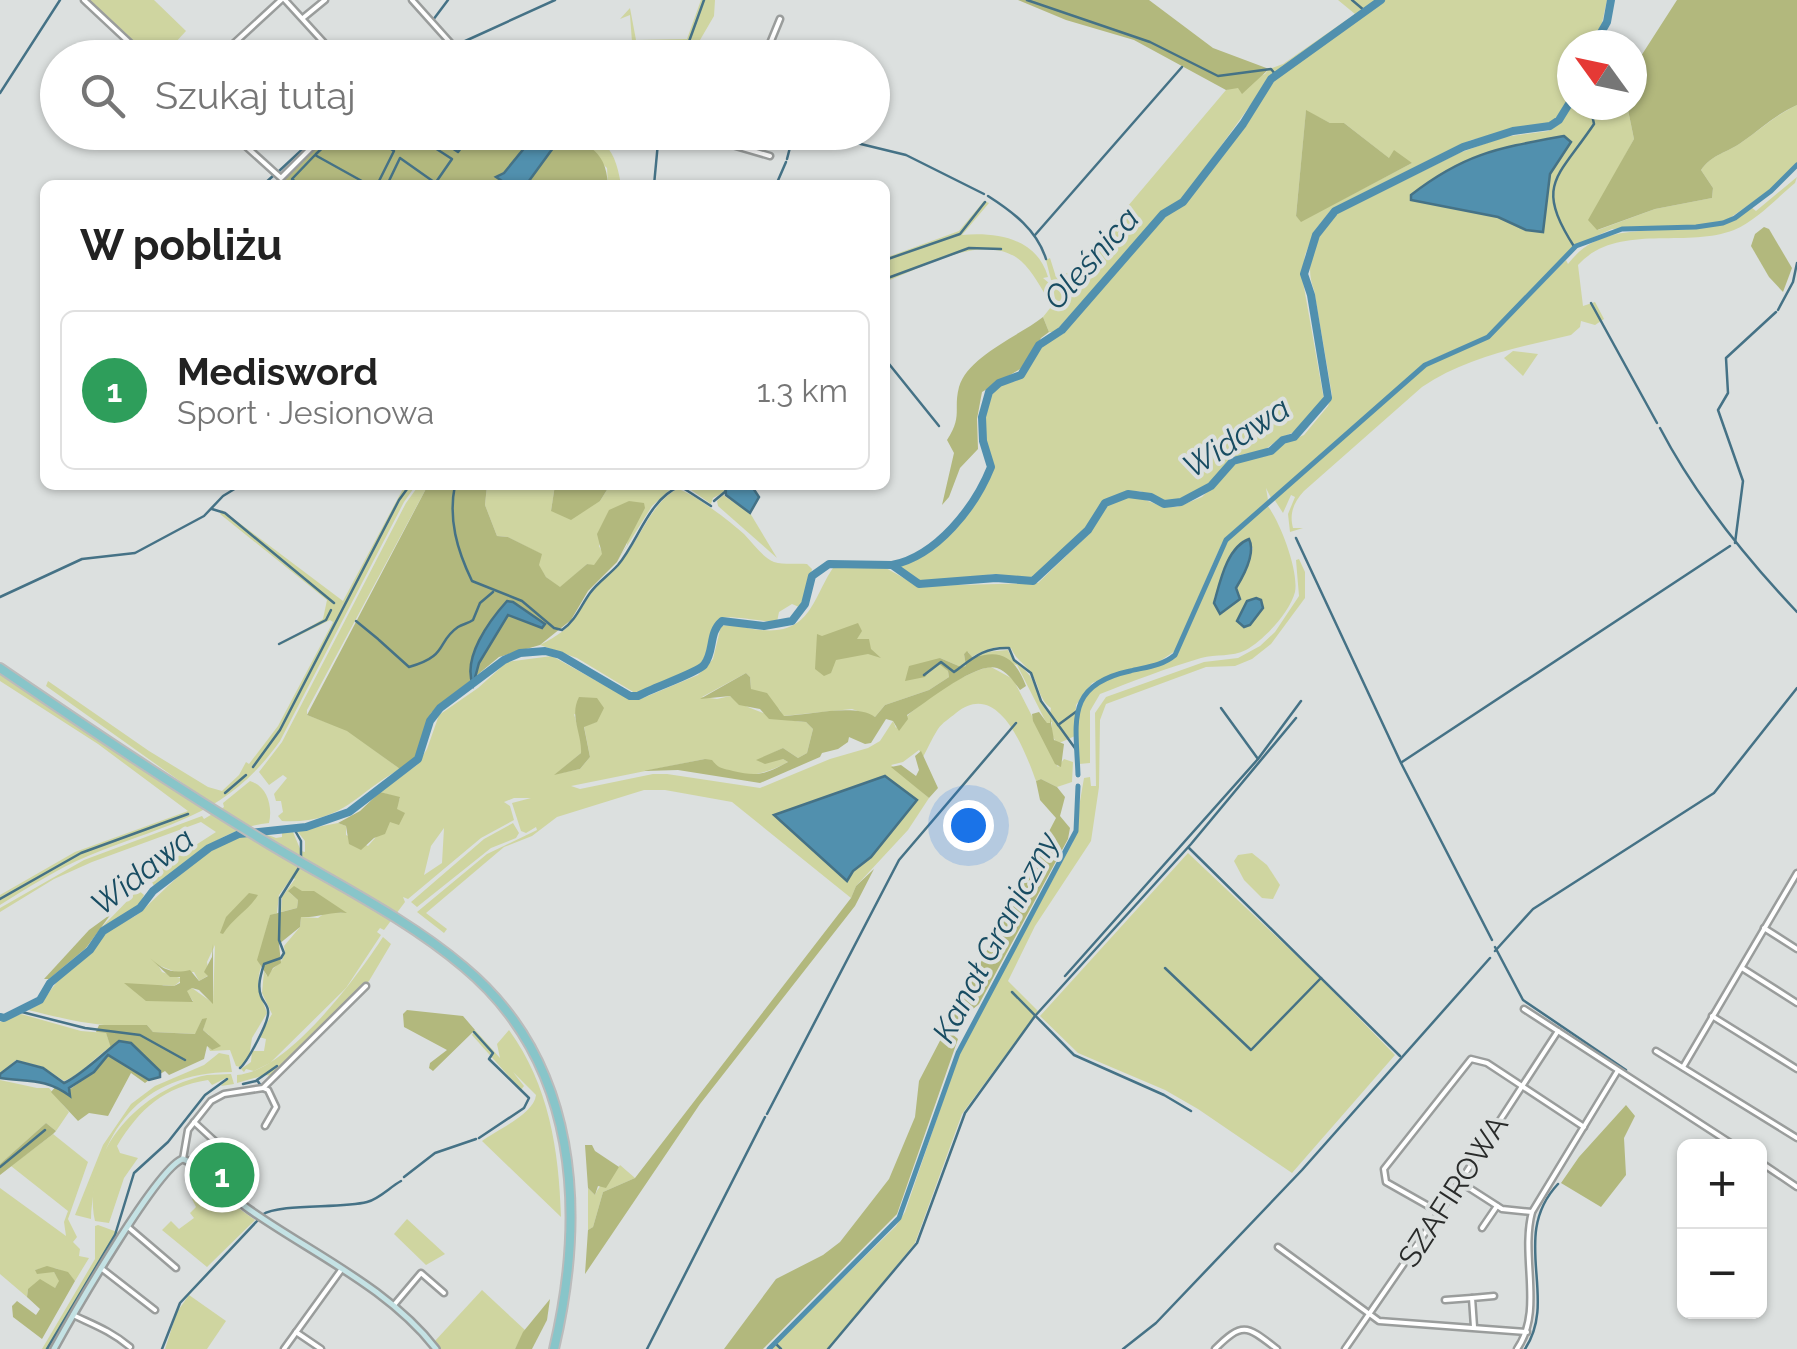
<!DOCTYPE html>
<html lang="pl">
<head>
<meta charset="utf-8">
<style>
	:root { --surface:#fff; --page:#f2f2f2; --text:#222; --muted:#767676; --line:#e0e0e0; --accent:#db2777 }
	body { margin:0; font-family:Raleway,sans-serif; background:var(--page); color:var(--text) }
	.controls { position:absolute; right:30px; bottom:30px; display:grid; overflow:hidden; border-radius:15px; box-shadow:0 2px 8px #0004 }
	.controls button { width:90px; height:90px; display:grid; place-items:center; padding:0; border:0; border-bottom:2px solid var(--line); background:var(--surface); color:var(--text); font:50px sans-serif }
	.compass { position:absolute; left:1557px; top:30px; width:90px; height:90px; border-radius:50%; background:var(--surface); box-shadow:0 2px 8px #0004; rotate:303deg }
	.you { position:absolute; left:968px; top:825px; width:35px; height:35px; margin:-25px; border:8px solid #fff; border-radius:50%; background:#1a73e8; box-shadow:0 0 0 15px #1a73e833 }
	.badge { display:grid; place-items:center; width:65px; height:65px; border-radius:50%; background:var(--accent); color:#fff; font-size:32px; font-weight:700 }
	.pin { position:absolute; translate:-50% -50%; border:5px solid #fff; box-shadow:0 2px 10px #0006 }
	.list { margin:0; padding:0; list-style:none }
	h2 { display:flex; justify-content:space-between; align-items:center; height:130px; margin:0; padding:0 40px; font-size:42px }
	h2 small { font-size:32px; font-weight:400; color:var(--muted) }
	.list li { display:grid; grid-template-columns:65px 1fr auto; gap:30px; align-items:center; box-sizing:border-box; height:160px; margin:0 20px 20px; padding:0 20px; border:2px solid var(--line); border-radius:15px }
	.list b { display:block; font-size:38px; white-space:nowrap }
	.list p { margin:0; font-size:32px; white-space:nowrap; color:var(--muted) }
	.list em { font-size:32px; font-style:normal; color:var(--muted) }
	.icon { flex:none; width:55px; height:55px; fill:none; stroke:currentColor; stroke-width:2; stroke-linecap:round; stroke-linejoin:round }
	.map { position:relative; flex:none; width:1797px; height:1349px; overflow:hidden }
	.search { position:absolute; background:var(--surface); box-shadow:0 2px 8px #0004; left:40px; top:40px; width:850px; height:110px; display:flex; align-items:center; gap:25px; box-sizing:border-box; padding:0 35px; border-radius:55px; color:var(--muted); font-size:38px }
	.panel { position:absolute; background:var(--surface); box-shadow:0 2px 8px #0004; left:40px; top:180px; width:850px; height:310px; border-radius:15px }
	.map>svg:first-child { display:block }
</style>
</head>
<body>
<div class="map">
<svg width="1797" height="1349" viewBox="0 0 1797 1349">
	<rect width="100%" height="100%" fill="#dce0df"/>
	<g fill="#cfd5a0" fill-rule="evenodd">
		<path d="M88,0H154L186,31L162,57H151Z"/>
		<path d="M701,0H715L714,16L693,52L688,55L632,42L630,15L620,19L630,8L636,40L687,39Z"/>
		<path d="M1338,0H1377L1272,75L1180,203L1159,216L1055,332H1049L1043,317L1051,307H1056L1053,286L1058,283L1051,280L1046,260L1050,258L1056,277L1073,271L1226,90L1265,74L1269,69L1283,64L1355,14Z"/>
		<path d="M1385,0H1607L1602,23L1591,45H1572C1572,77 1576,110 1544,127L1535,126L1471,140L1330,211L1315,230L1305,255L1302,276L1324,400L1299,430L1282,437L1263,451L1244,454L1229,461L1207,486L1181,499L1163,500L1140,491L1124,492L1105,500L1083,531L1031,578L993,574L960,580L917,581L898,566L940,543L967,516L992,470L985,438L986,399L997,386L1016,381L1025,374L1038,350L1062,331L1164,216C1213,187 1235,127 1270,83C1291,58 1356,19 1385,0ZM1306,111L1330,123H1344L1390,159L1412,163L1301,221L1296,216Z"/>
		<path d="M1572,105H1627L1634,139L1614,176L1598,230L1655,209L1712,198L1713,188L1701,170C1712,154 1727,153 1742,142C1761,129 1776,115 1797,105V163L1770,190L1727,220L1694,226L1612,229L1576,245L1487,336L1426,362L1271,498L1266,488L1268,500L1222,543L1175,651L1157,663L1123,671L1092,683L1076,705L1075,736L1057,744L1052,735V722L1047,724L1017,665L973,658L985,652L1008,650C1013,663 1023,666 1030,676C1038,690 1039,703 1050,715L1051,708C1038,699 1040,685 1031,673C1024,663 1016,660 1011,648C997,645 984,650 972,657L968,652L964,654L966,666L961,667L940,658L925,677L939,663L948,671L949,677L929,690L885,705L875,717L852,709L783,716L780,710L751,689L750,677L746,673L702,697L717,699L730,696C743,709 788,722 806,722L813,729L807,753L798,758L783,748L758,760L783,759L788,762C758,778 735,781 705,759L571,786L580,789L653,774H667L760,788L830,759L868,748L880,741L893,721L896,728C913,706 964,671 991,667L1013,679L1058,767L1064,759L1073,762L1072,782L1057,787L1041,779L1036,781C1024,748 998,679 956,713C950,718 942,723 938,729C932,738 928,748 923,757L919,750L903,762L891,765L929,798L908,830L856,886L851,898L732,802L665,790H644L557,817L532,836L504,847L426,913L447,929L444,933L417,912L487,854L537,830L536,827L526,833L521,831L512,803L531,798H514L504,802L510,806L514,820L481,838L408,899L403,897L405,902L384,930L380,928L377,932L381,935L346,988L270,1063L254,1071L246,1069L244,1072L241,1069L251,1062L252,1051H264L266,1039L259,1037L272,1014L262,993L264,971L267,976C275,964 287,962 284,946L300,927L301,917L318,918L325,913H344L289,892L298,900L297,908L281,912L282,897L295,879L292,877L279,895L277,913L270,916L258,960L261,967C255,985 261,996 267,1013L252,1038L249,1058L240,1067L236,1066L230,1050L210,1051L208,1047L212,1050L209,1035L203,1030L206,1019H202L196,1034L153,1032L147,1025C102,1029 70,1020 28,1010C47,1002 51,986 65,973C72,966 82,961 89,954C97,947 100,937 109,931C119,923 133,919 142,911C171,884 232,817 276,838L282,837V833L293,832L301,851L305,852V841L297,831L338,823L346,826V835L368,846L390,821L400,798L380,792L417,765L427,749L439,715L478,688L507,662L552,656L620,694L632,699L643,698L698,675L713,659L721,626C734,623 747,629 761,630C811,635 813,597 833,568L884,567L918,586L1038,583L1090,533L1107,505L1126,498H1140L1161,506L1177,507L1202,497L1235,463L1270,455L1283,444L1304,435L1328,406L1332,395L1314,290C1303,262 1316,233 1338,213L1459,153L1504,137L1548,131L1559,124ZM574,714L596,722L584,726L590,757L580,769L556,774L581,753L582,742ZM444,828L442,863L424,875L431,846ZM215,945L213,1003L192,988L186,991L193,1001H146L163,985L174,986L183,979L162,972L158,965L178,973L194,972L199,981L209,975L207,962Z"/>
		<path d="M552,133C596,132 614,138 621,185H608L607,168L577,140Z"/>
		<path d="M1797,177L1795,183C1777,198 1756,221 1734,230C1685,249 1617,222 1578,265L1583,306L1595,302L1604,319L1595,325L1581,321L1580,327L1571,335C1520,347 1466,357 1422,387L1304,491C1294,502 1289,513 1293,528H1303L1290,532L1288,514L1295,497L1291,495L1283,513L1274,499L1425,366L1489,338L1566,260L1568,264C1613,204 1699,253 1751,207L1756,211Z"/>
		<path d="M984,201L989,203L962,235C997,232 1037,238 1048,277L1043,278L1049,283L1053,298L1049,301C1041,288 1033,272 1021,261C985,230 922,268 885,282V258L959,231Z"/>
		<path d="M1513,351L1538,354L1523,376L1504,358Z"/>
		<path d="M405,485H416L404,502L280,741C226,817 170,822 88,856C57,869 29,887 0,905V895L75,852L188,811L98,744L0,681V673L201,807L205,799L46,686L48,681L149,751L208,787L222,791L239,775L246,762L249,764L278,726L333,622L330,620L278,646L323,619L327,600L220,514L222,510L343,601Z"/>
		<path d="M419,485H428L307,710V715L347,730L400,769C353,795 343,824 282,821L278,816L283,812L281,801H276L274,794L287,778L283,775L269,785L259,772L282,742L406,503Z"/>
		<path d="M487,485H555L551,511L600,501L610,485H675L652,506L617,562L627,545L630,501L617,508L599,546L603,554L594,566L587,564L560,588L546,577L538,565L541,554L508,537L497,536L485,505Z"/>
		<path d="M684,485H725L726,491L713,498L711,504Z"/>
		<path d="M677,489C691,491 732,523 744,534C753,543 762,557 774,562C784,565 797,563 807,564L812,569L807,591L799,607L792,604L779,612L777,622C764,622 731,615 723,618C704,626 713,652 699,665C694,670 644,690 635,693L577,658L540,645C579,625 570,620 593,591C607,574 623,562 634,543C646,524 656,501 677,489Z"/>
		<path d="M723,495L750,513L777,558L718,506L717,501Z"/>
		<path d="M1267,505C1280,521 1299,571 1295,592C1290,612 1264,640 1246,650C1232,657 1216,654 1201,658C1167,668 1133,681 1100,694L1090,711V763L1079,764C1077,715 1071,687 1128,673C1144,669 1158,667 1173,659L1226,541ZM1244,540L1253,548L1236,588L1240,596L1226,611L1214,603V598L1231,556Z"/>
		<path d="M1299,559L1305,572V598L1271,644L1252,659L1235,666L1206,667L1106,704L1100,720L1099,787L1091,841L1035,926L1008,981L1038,1011L962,1114L915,1243L828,1349H771L896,1226L905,1212L960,1051L1073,842L1084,778L1090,777L1091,786H1096L1095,713L1106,697L1204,662L1238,658L1260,646L1275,632L1299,596L1296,560Z"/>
		<path d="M250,781C267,786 273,806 269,823C221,828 190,860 154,886L151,880L162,875L160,868L216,832L201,822L92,862L54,879L0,912V908L84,860L202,816L204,819L224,807L223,803Z"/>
		<path d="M513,823L519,833L516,838L491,848L417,907L411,902L484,839Z"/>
		<path d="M1188,853L1316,974L1395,1055L1292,1173L1198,1109L1165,1090L1078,1053L1040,1016Z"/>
		<path d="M1252,853L1267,865L1280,885L1273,899L1262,898L1244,880L1234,861L1238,855Z"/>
		<path d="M138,890L144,895L139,905L101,928Z"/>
		<path d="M383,937L391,944L369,981L273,1076L265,1075L237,1083V1075C287,1072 357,977 383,937Z"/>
		<path d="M21,1014L81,1031L106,1033L111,1047C94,1057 81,1075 64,1081L43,1067L16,1060L0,1074V1022Z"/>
		<path d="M475,1030L500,1058L497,1044L509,1030C549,1085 559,1150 561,1217L482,1141C498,1129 534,1114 536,1095L513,1072L524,1086L521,1090L472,1035Z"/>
		<path d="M219,1053L229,1055L232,1072C140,1073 96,1132 91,1219L75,1215L103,1145L131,1104L155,1086L204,1065Z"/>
		<path d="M207,1075L231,1074L234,1084L221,1086L226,1078L212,1085L208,1080C164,1087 140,1108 117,1146L120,1153L138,1158L124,1178L109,1223L95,1221C81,1150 142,1088 207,1075Z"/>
		<path d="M0,1080L37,1088H49L69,1112L56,1131L46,1123L0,1164Z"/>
		<path d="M53,1134L88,1162L68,1219L77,1237L73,1242L80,1249L79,1256L89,1258L75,1281C64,1268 51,1265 35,1270L54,1272L60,1281L55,1288L28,1289L27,1297L0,1274V1188L66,1236L64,1222L68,1211L11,1166Z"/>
		<path d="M620,1165L635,1178L603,1192L593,1227L588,1230V1188L595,1195C600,1182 613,1177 620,1165Z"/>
		<path d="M206,1185L255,1220L207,1267L162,1230L171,1221L179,1229L194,1218L190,1213L196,1207L192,1199Z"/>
		<path d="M407,1219L445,1254L426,1265L394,1234Z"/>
		<path d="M98,1225L120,1233L52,1349H42L95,1259V1226Z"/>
		<path d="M482,1290L525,1330L515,1349H440L434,1342Z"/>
		<path d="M189,1295L226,1321L207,1349H165L177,1312Z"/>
	</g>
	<g fill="#b2b87d">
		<path d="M1018,0H1149L1213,48L1269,69L1242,94L1238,88L1226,90L1134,40L1066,20Z"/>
		<path d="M1677,0H1797V105C1775,115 1761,129 1742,142C1727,153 1712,154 1701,170L1713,188L1712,198L1655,209L1597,230L1588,220L1634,139L1627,105H1632V70Z"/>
		<path d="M1306,110L1330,123H1344L1389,158L1394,150L1412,163L1301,222L1296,216Z"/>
		<path d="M330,132L552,133C584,142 606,147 608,185H277Z"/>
		<path d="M1764,227L1769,229L1792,268L1783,292L1769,277L1751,246L1755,234Z"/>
		<path d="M1043,317L1049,332L1041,338L1025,366L982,392L977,419L978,449L960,468L949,497L942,505L954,453L947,440C963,415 953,410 959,387C968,356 1019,336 1043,317Z"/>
		<path d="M428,485H487L485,505L497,536L508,537L542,554L539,565L546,577L560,587L587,564L594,565L602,554L597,534L609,510L629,501L644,503L645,508L617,562L588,591L571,620L540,645L499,657L431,713L415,757L400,769L347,731L307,715Z"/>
		<path d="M555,485H610L600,501L571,520L551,511Z"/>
		<path d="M858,623L862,631L857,639H869L871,649L881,658L868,654L836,660L831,673L824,676L815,669L817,634L822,636Z"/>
		<path d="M967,651L973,658C1002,648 1015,658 1026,686L1020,690C1014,682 1008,672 997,668C977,661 925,703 907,715L908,719L899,731L893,721L886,719L871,743L865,744L849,737L848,742L838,749L822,753L820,757L760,783L678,770L643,771L705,759L712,760C719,769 722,768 733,771C758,777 766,774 788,762L783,759L765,764L756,760L783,748L798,758L807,753L813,729L806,722L769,719L760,709L739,705L730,696L700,699L746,673L750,677L751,689L767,693L784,716C809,715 856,703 875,717L885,705L929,690L949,677L948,671L938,663L925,677L905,681L909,666L940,658L961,667L966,666L964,654Z"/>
		<path d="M579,697L597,698L604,708L597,722L584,727L590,757L580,769L554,775L581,753C582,733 569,716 579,697Z"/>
		<path d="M1039,712L1047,723H1050V717L1054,740L1064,744L1061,767L1055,764L1033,721L1032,714Z"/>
		<path d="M921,751L938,788L929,798L891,767L901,765L916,776L919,770L915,756Z"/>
		<path d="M1041,779L1057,787L1065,797L1060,816L1070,828L1068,839L979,1004L959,1021L951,1033L958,1039L897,1214L763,1349H724L776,1279L823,1255L840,1242L889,1179L915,1117L919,1081L1056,818L1040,800L1036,781Z"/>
		<path d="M380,792L400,797L397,809L405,813L399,825L390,822L385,834L374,838L361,850L349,844L346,826L338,823L360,811Z"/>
		<path d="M874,869L855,906L700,1104L585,1274L588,1230L593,1227L603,1192L635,1178L851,898L856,886Z"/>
		<path d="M294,886L302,891H314L347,913C329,911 318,918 301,917L300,927L279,944L281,963L273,968L268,977L257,960L270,915L297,908L298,900L288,891Z"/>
		<path d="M249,893L258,895C248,911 233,918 223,934L220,933L226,917Z"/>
		<path d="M111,914L86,948L49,979H44L89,930Z"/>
		<path d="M213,944V1004L199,990L192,988L187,991L193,1002L146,1001L124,983L174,986L180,983V977H170L150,958C164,970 172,974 190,970L199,981L208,976L204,972L212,957Z"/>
		<path d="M407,1010L463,1016L475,1030L433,1071L429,1068L430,1063L447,1050L404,1027L403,1014Z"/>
		<path d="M207,1018L203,1030L221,1046L212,1050L207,1046L204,1059L169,1075L165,1071L160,1074L137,1049L119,1041L111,1048L106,1033L96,1032L99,1025H147L153,1032L195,1034L202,1019Z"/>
		<path d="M108,1055L149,1080L145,1083L131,1073L108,1116L89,1113L78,1121L51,1092L57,1085L66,1092L94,1072Z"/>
		<path d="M1626,1105L1635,1116L1624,1138L1626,1175L1601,1207L1561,1183L1579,1157Z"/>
		<path d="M46,1123L56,1131L53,1134L0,1175V1164Z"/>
		<path d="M585,1145H592L595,1151L619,1167L606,1188L598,1186L595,1195L588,1188Z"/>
		<path d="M47,1266L68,1272L75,1281L42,1339L13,1317L12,1306L17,1301L36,1315L40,1309L27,1297L28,1289L40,1279L55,1288L59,1281L54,1272L37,1274L35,1270Z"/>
		<path d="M550,1299L547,1320L532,1349H515L523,1332Z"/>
	</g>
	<g fill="#5190ae" stroke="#457286" stroke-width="2.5">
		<path d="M535,135L553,148L526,185H508L496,177L504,173Z"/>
		<path d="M1564,136L1571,142L1550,174L1543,232L1526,230L1498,217L1411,200V195C1465,153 1499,148 1564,136Z"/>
		<path d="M725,485H751L759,497L750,513L726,495Z"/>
		<path d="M1249,539C1256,553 1244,575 1236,588L1240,599L1220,614L1214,603C1220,582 1227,547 1249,539Z"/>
		<path d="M1256,598L1261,600L1263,608L1250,625L1244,627L1237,621L1247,601Z"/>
		<path d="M507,601L513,602L545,624L542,628L508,615L479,663L473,685C462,658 489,621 507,601Z"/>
		<path d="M885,776L917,800L871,857L853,871L847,881L774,815Z"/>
		<path d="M119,1041L131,1043L160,1071V1077L149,1080L108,1055L94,1072L69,1088L70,1096C46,1078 28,1082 0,1078V1074L17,1061L43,1068L64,1083C79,1077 104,1053 119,1041Z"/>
	</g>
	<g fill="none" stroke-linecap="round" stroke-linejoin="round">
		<g stroke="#457286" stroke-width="2.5">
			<path d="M1027,0L1150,42L1218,76L1271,69L1276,75"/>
			<path d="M1352,0L1365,11"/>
			<path d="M442,30L433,20L448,0"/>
			<path d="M460,52L463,42L555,0"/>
			<path d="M683,58L704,0"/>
			<path d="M0,93L60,0"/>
			<path d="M366,132L394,151L377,185"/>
			<path d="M428,132L458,152L473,132"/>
			<path d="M528,132L535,135"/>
			<path d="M415,135L452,159L434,185"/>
			<path d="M832,137L906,155L984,194"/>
			<path d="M316,154L339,132"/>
			<path d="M787,159L794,132"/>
			<path d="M278,172L321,132"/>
			<path d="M263,185L274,175"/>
			<path d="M299,185L292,179L315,155L369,185"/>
			<path d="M387,185L400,158L434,182"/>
			<path d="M654,185L659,132"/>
			<path d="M776,185L786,162"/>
			<path d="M988,196C1013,212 1037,230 1046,259"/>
			<path d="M1035,235L1182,67"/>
			<path d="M1575,248C1534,184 1557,179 1594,124L1590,105"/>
			<path d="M885,260L960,234L985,202"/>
			<path d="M885,279L969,248L1001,249"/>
			<path d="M1591,303L1657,423"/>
			<path d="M1778,310L1793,282L1797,263"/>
			<path d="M885,359L939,426"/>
			<path d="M1660,428C1695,495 1745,557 1797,612"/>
			<path d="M455,485C448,519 457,550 472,581L522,601L554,628L562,630C576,620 580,607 590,593C598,582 609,575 618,565C639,540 648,500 680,486L711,506"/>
			<path d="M714,501L726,491"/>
			<path d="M212,509L225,513L334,603"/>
			<path d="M1296,538L1401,763L1492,940"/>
			<path d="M1735,543L1743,481L1718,410L1728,393L1726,358L1776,312"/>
			<path d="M0,597L82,559L135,553L204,516L223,496L241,485"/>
			<path d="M356,621L378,639"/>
			<path d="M379,640L409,667C449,656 436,642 458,627C463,624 469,623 473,620L480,603L493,592"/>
			<path d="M279,644L326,620L331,610"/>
			<path d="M924,675L941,662L954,672C973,658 984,647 1009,648L1014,660L1031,673L1041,701L1077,751"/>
			<path d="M1221,708L1258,759"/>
			<path d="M1058,725L1077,711"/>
			<path d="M1402,762L1730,546"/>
			<path d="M253,767L280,730L399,500L410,485"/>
			<path d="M225,793L246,775"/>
			<path d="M293,827L301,841V858"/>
			<path d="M1189,848L1400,1056"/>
			<path d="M0,899L81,853L188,814"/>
			<path d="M1495,947L1523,1000L1626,1070"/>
			<path d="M1495,951L1533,909L1714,793L1797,688"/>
			<path d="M1165,968L1251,1050L1321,978"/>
			<path d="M1065,976L1258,759L1301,701"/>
			<path d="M1012,992L1074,1055L1164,1095L1191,1111"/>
			<path d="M18,1011L85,1028L140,1035L185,1060"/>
			<path d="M474,1032L493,1053L489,1059L529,1098L524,1108L479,1138"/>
			<path d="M240,1068C247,1062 270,1021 268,1011C268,1005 263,1002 261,996C257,986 261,974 264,964L281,958L284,953L279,940L280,898L300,866"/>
			<path d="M243,1084L256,1081"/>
			<path d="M261,1086L257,1080L277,1066"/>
			<path d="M767,1114L899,860L1016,723"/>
			<path d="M0,1167L45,1130"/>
			<path d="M404,1177L435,1153L476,1139"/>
			<path d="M262,1215C280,1203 340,1209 367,1202C379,1199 390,1187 401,1181"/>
			<path d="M775,1343L781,1349"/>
			<path d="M47,1349L115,1235L134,1173L168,1142L205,1095L227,1079"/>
			<path d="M162,1349L180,1303L258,1220"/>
			<path d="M647,1349L765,1117"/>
			<path d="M828,1349L917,1243L965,1113L1035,1016L1191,844L1296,718"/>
			<path d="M1123,1349L1156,1323L1302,1170L1490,958"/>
			<path d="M1525,1349C1559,1298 1509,1236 1558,1184"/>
		</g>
		<g stroke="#5190ae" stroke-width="5">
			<path d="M1078,775C1076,721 1065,685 1130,671C1146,667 1162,666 1175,655L1226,540L1425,365L1488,337L1576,246L1622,229L1696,227L1723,223L1735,218L1771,191L1797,165"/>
			<path d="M769,1349L899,1218L958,1053L1076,831L1078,786"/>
		</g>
		<g stroke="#5190ae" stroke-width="8">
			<path d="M1594,45L1607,22L1611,0"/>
			<path d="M892,565C937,556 975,507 991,467L983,441L982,417L989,392L999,383L1021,375L1039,345L1062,330L1163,214L1183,202L1243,124L1271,79L1381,0"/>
			<path d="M0,1017L4,1018L40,1000L50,983L90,950L103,931L140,908L153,891L209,848L239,834L306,827L349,812L418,759L430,721L440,708L504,660L520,653L545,651L560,655L630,696H638C652,688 697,673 704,665C715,651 708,633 722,621L764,626L792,621L805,604L812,576L829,564L892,565L919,584L996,578L1033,581L1088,530L1105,503L1128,494L1151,497L1164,504L1181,502L1211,486L1233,461L1271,451L1283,440L1294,437L1328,398L1311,295L1304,274L1316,235L1335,211L1463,147L1513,131L1550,126L1559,120L1572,99"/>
		</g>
		<defs>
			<g id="street">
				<path d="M84,0L146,58"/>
				<path d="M285,0L338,58"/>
				<path d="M412,0L464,58"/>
				<path d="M303,18L325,0"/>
				<path d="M218,58L281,0"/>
				<path d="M764,58L780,19"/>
				<path d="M230,132L281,178L327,132"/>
				<path d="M719,132L722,142L770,156"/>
				<path d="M810,132L828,138"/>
				<path d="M1764,928L1797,949"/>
				<path d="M1742,968L1797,1003"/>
				<path d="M1524,1009L1735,1146"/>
				<path d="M1712,1016L1797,1069"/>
				<path d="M1656,1051L1797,1138"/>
				<path d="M1683,1067L1797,873"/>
				<path d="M263,1088L268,1090L276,1107L265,1126"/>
				<path d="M194,1122L231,1156"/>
				<path d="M183,1159L188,1130L211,1101L224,1094L263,1088L366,986"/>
				<path d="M1760,1162L1797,1187"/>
				<path d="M1460,1182L1502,1209L1532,1212"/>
				<path d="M1439,1212L1386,1182L1384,1169L1471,1059L1487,1063L1584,1127"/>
				<path d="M128,1227L176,1268"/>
				<path d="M1482,1228L1497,1206"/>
				<path d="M1278,1247L1379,1321L1527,1332"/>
				<path d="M101,1268L155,1310"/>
				<path d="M1445,1300L1472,1298"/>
				<path d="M394,1305L421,1273L444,1293"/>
				<path d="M73,1315C94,1325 111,1331 130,1347"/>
				<path d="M1474,1327L1472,1298L1494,1296"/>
				<path d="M296,1332L321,1349"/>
				<path d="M284,1349L341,1270"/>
				<path d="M1215,1349C1243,1321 1247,1326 1277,1349"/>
				<path d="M1345,1349L1456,1188L1558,1031"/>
				<path d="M1517,1349C1544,1310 1520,1258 1532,1212L1617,1072"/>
			</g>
			<path id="secondary" d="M54,1349C71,1318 158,1166 183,1159C208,1169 228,1195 250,1210C313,1254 389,1288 436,1349"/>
			<path id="primary" d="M0,668C88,728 175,787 266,842C332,882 405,917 464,967C579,1063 586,1213 554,1349"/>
		</defs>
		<use href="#street" stroke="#9a9d9c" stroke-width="9"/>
		<use href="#secondary" stroke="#9a9d9c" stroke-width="10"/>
		<use href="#primary" stroke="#bbb" stroke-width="12"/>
		<use href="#street" stroke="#fff" stroke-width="4"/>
		<use href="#secondary" stroke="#c4e2e4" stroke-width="5"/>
		<use href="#primary" stroke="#88c5c9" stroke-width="8"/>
	</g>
	<g text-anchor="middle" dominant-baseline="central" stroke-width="8" stroke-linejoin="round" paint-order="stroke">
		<g font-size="30" fill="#292b2a" stroke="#dce0df">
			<text transform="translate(1453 1191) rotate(-57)">SZAFIROWA</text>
		</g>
		<g font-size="32" font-style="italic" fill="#184c62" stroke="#dce0df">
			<text transform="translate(1091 258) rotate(-48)">Oleśnica</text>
			<text transform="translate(1236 437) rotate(-33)">Widawa</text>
			<text transform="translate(142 871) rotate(-38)">Widawa</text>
			<text transform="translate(995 937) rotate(-62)">Kanał Graniczny</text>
		</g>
	</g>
</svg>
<div class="controls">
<button>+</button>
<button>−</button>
</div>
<svg class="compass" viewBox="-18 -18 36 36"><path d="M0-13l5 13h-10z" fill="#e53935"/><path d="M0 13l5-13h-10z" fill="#767676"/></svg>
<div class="you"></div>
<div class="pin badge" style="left:222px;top:1175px;background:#2e9e5b">1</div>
<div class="search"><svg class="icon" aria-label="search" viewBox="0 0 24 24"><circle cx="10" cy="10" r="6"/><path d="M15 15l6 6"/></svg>Szukaj tutaj</div>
<section class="panel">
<h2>W pobliżu<small></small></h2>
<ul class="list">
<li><span class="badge" style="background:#2e9e5b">1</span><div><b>Medisword</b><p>Sport · Jesionowa</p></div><em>1.3 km</em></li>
</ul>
</section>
</div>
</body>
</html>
